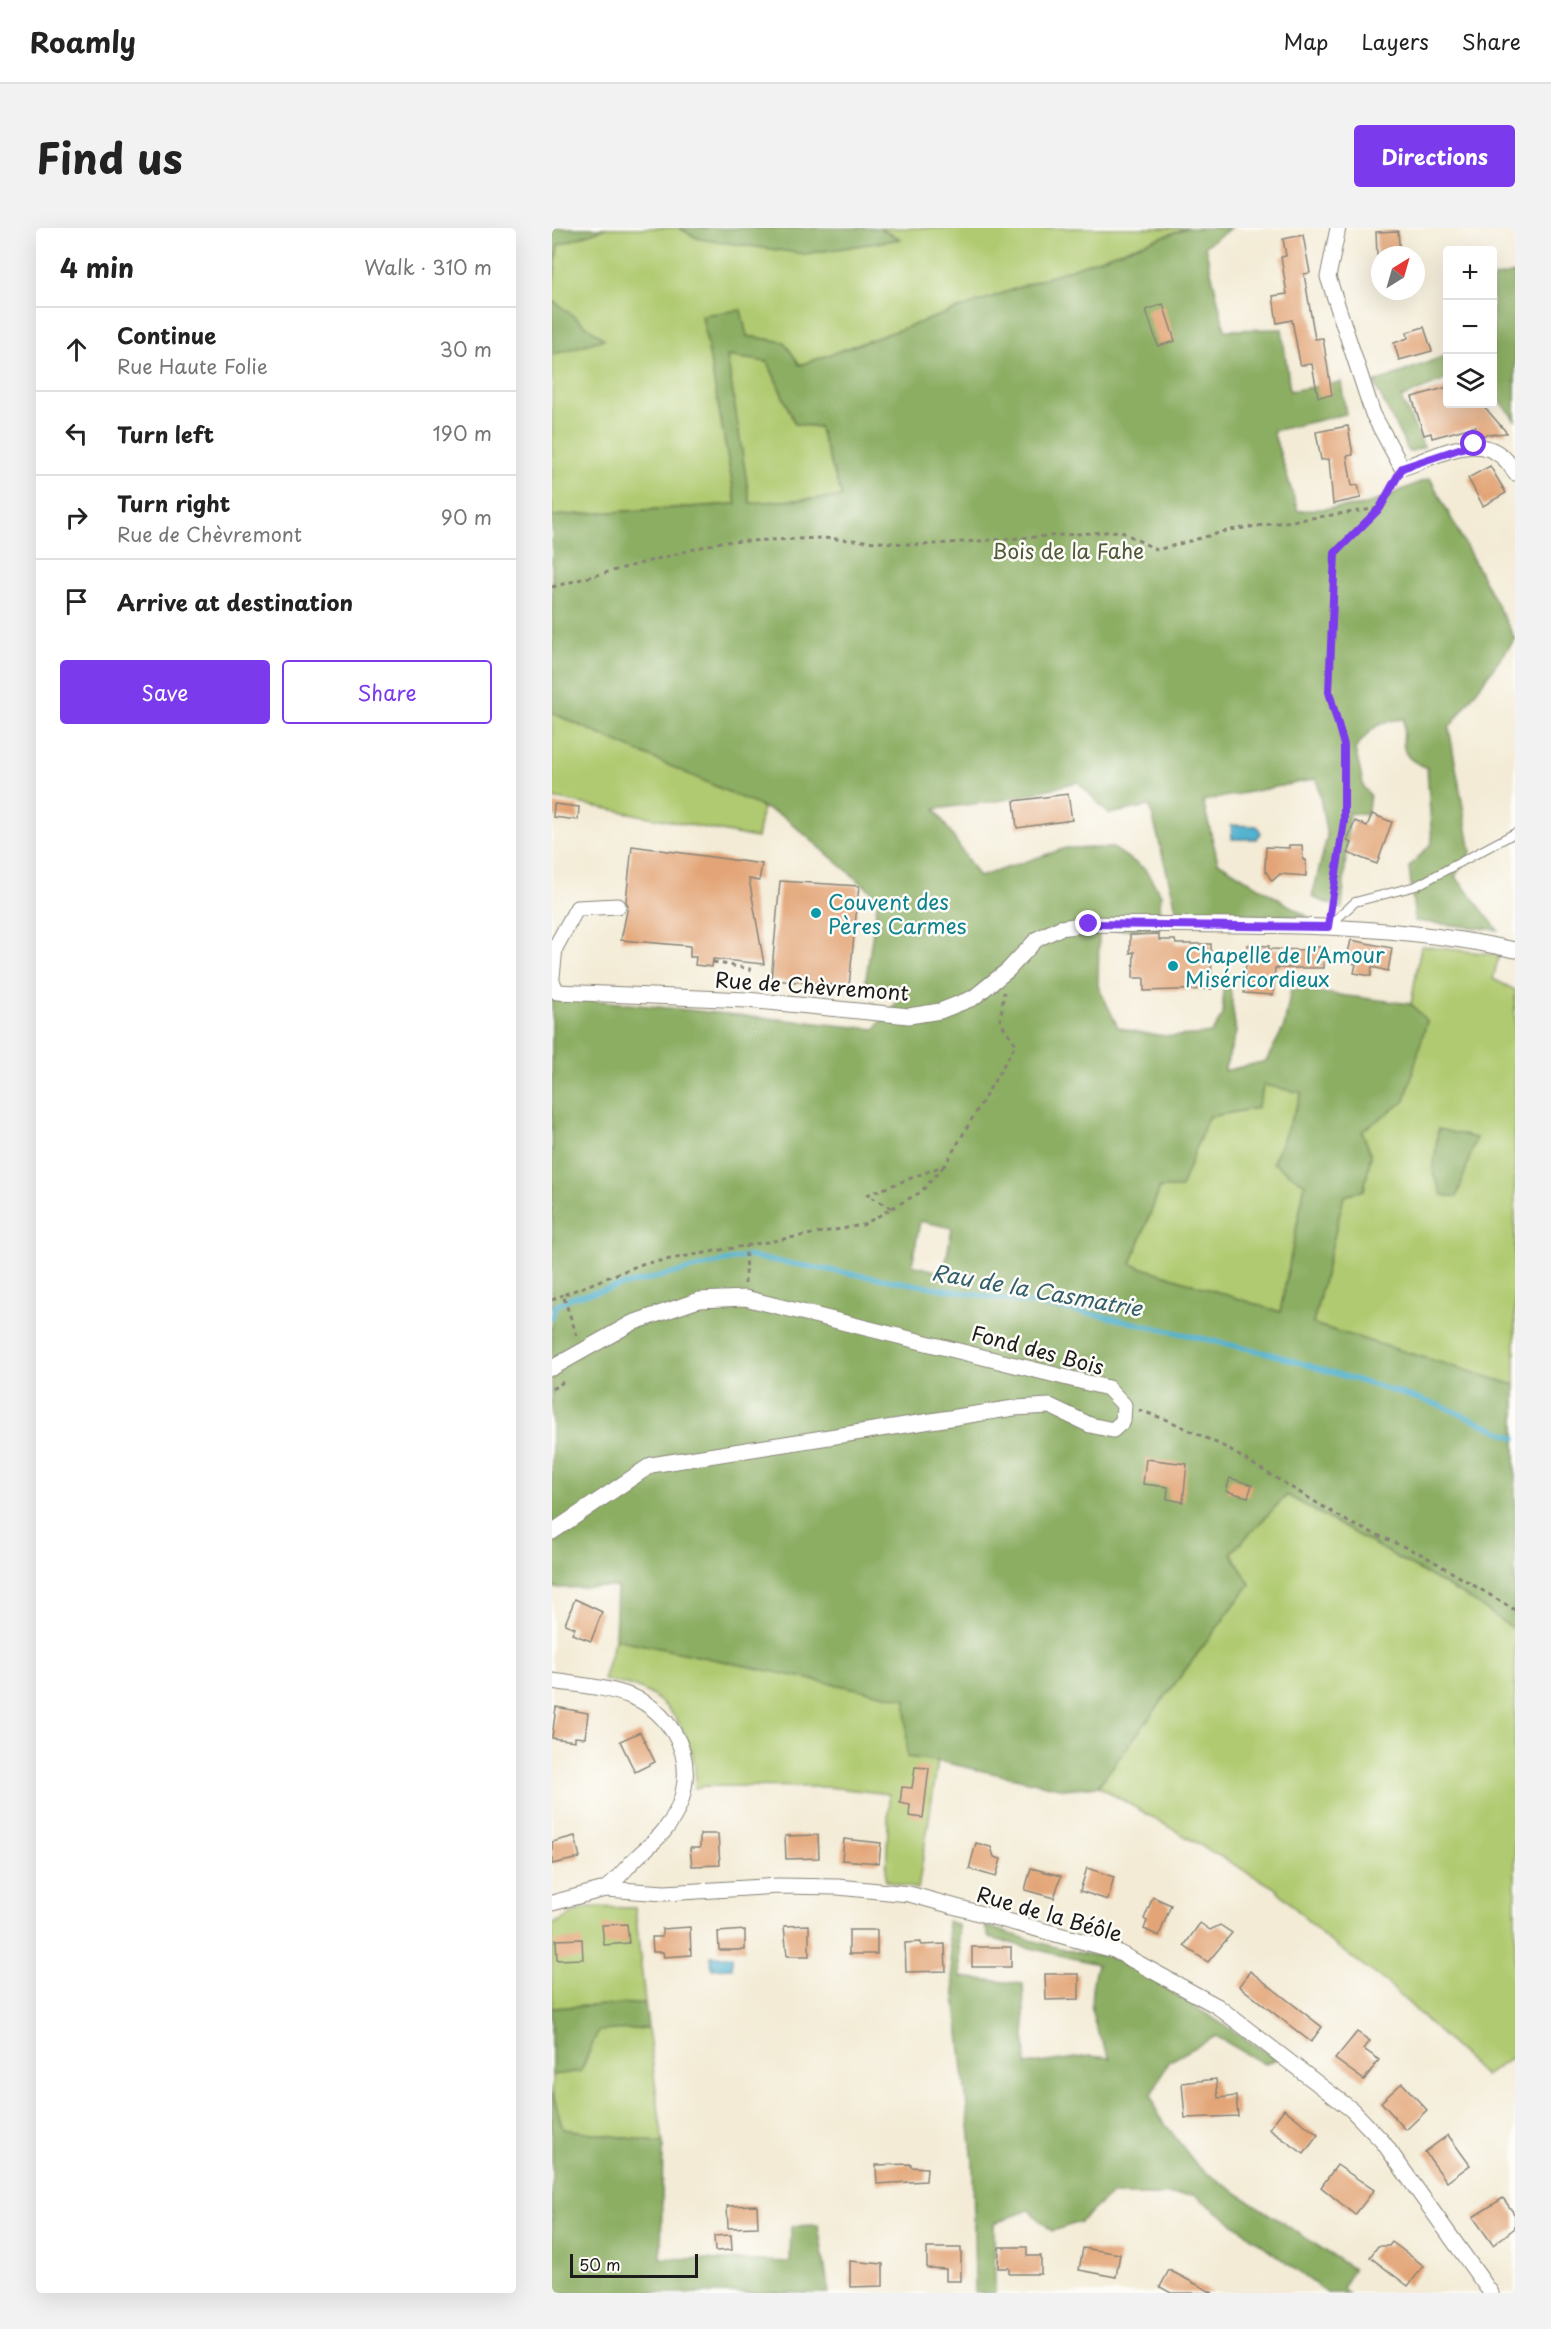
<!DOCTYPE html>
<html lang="en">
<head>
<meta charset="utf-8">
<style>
	:root { --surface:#fff; --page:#f2f2f2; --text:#222; --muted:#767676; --line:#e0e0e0; --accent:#7c3aed }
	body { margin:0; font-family:"Playpen Sans",sans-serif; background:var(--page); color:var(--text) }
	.controls { position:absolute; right:18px; top:18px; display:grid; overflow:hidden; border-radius:6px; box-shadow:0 6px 24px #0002 }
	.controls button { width:54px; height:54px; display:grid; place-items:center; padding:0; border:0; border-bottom:2px solid var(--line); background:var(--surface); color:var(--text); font:30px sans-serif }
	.compass { position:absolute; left:819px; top:18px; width:54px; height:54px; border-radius:50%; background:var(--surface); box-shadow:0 6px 24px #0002; rotate:37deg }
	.scale { position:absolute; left:18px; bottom:15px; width:128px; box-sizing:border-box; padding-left:6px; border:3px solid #1c1c1c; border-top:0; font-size:16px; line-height:21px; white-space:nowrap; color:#1c1c1c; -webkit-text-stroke:4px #fdfcf7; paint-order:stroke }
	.stop { position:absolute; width:18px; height:18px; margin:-14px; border:4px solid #7c3aed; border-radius:50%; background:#fff }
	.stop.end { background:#7c3aed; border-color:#fff; box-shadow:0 2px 6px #0008 }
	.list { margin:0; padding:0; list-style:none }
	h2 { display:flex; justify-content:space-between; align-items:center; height:78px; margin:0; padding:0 24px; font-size:26px }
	h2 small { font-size:20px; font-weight:400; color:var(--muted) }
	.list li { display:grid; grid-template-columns:39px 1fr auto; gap:18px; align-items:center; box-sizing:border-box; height:84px; padding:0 24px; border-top:2px solid var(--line) }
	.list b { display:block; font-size:22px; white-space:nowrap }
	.list p { margin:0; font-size:20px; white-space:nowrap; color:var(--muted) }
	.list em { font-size:20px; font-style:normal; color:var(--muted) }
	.actions { display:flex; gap:12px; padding:18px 24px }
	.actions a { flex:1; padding:14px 0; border:2px solid var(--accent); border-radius:6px; text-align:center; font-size:21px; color:var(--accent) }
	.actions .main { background:var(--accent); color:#fff }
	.icon { flex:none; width:33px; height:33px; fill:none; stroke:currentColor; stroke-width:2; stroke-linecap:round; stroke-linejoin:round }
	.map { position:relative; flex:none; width:963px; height:2065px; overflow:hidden; border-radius:6px }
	header { display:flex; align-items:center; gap:36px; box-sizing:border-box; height:84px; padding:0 30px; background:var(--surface); border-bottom:2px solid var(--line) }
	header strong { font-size:28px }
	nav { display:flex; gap:33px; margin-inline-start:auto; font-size:21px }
	.intro { display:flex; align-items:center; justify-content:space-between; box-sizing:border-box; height:144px; padding:0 36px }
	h1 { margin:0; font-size:42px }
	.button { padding:15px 27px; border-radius:6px; background:var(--accent); color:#fff; font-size:21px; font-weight:700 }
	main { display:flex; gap:36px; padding:0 36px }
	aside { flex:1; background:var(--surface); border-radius:6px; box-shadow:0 6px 24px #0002 }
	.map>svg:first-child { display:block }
</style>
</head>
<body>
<header>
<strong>Roamly</strong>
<nav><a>Map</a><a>Layers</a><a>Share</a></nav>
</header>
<div class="intro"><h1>Find us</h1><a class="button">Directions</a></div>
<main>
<aside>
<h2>4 min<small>Walk · 310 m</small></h2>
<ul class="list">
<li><svg class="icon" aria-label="ahead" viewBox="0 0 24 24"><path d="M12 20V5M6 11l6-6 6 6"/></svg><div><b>Continue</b><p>Rue Haute Folie</p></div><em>30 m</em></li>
<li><svg class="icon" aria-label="left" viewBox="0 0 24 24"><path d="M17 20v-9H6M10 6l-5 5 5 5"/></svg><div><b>Turn left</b></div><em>190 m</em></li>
<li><svg class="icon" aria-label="right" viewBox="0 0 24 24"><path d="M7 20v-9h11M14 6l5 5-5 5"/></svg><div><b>Turn right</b><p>Rue de Chèvremont</p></div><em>90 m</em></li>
<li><svg class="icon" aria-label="arrive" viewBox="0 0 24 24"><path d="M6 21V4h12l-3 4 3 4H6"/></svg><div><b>Arrive at destination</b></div></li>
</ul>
<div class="actions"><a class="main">Save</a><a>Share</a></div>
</aside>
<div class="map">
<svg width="963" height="2065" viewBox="0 0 963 2065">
	<rect width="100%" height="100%" fill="#fdfcf7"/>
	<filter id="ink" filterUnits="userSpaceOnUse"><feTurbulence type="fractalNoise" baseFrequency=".0167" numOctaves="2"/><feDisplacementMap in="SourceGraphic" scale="12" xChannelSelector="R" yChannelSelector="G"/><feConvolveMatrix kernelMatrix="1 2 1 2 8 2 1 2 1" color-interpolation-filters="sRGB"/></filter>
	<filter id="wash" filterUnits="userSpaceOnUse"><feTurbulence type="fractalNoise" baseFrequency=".008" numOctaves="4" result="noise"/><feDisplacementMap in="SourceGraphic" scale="24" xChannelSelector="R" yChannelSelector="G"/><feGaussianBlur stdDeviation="1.35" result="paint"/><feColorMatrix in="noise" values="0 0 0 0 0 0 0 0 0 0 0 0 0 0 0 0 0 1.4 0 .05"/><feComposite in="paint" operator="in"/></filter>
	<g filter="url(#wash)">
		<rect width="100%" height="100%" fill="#f3ebd5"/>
		<g fill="#b0ca71" stroke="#667346" stroke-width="1.5" fill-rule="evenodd">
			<path d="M54,0H127L147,11L347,10L327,0H635L248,137L232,114L195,108L150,87L184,276L0,288V127L51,111L0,72L6,17Z"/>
			<path d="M175,128L216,134L243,196L267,199L290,269L198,275Z"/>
			<path d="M0,485L211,579L205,610L0,570Z"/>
			<path d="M869,718L947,727L941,751L963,762V1157L761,1096L792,968L812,962L819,927L810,903L875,793L859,776ZM886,901L923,910L905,968Z"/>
			<path d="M712,857L751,865L721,934L753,956L728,1085L579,1036L608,960L629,959L656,889L705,880Z"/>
			<path d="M735,1267L918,1371L963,1402V1827L933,1848L834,1754L772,1709L723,1660L546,1558L698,1356L679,1325Z"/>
			<path d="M63,1411L355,1471V1529L386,1533L366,1661L334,1653L337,1566L276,1559L152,1558L143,1560C147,1519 123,1473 83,1459C72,1456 61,1454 51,1452Z"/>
			<path d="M34,1679L83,1680L93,1775L0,1780V1697Z"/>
			<path d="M79,1799L96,1800L111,1915L11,1901L0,1863V1847L29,1843L46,1802Z"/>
		</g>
		<g fill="#8cae63" stroke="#546540" stroke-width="1.5" fill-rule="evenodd">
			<path d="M0,0H54L6,17L0,53Z"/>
			<path d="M127,0H327L349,11L253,26L147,11Z"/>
			<path d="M635,0H679L653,18L673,102L730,101L738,163L789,154L794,186L721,203L746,283L814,277L878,250L963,411L897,500L919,624L903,648L946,702L863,693L857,639L880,615L875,540C845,528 852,519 852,491C824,493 820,500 803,521L812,560L818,567L815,587L797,585L790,681L760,669L775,609L765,551L651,573L666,634L756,689L625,684L598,578L557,586L526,554L452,572L383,581L427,649L514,620H561L593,641L609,667L606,700L547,703L546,758L566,799C595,809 630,810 659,805L671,787V749L676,744L684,805L672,843L714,833L732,799L739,761L859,776L875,793L853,873L810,903L819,927L812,962L792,968L761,1096L963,1157V1402L918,1371L735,1267L679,1325L698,1356L546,1558L512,1561L386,1533L355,1529L354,1471L63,1411L65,1359L0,1360V768L323,801L352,766L312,764L326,669L232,589L0,485V288L184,276L150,87L189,82L195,108L232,114L248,137ZM175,128L216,134L243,196L267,199L290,269L198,275ZM712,857L750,865L721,935L753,956L728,1084L579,1036L608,960H629L656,889L705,880ZM368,993L400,1000L392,1045L360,1037Z"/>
			<path d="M963,45V192L941,164V50Z"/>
			<path d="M0,72L52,111L0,127Z"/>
			<path d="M895,127V151L849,170L872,219L857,224L822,155Z"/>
			<path d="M886,901L924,910L905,969L890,967L881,945Z"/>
			<path d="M395,1693L406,1697L409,1749L471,1756L474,1837L538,1828L558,1830C539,1792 534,1779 545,1736L437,1710L433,1698C454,1704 539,1733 553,1726L573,1734L725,1831L712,1836L664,1808L616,1834L600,1867L606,1887L647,1940L801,2041L790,2060L796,2065H775L643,1967H558L528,1994L500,2003L477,1982L442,1995L443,2065H423L421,1935Z"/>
			<path d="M93,1775L96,1800L46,1803L29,1843L0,1847V1780Z"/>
			<path d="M0,1863L11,1901L111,1915L109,2030L238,2034L239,1998L266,1997L277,2065H0Z"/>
		</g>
		<g fill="#50b1cf" stroke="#366676" stroke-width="1.5">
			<path d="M679,597L705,598L709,605L704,611H680Z"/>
			<path d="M159,1728H180V1740L160,1741Z"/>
		</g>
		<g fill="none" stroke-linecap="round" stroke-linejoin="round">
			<path stroke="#50b1cf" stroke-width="5" d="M0,1089L4,1078L18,1070L194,1028L551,1088L719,1126L890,1178L963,1210"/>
		</g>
		<g id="blocks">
			<g fill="#e3a577">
				<path d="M846,3L848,27H825L824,4Z"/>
				<path d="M751,7L758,45L752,46L763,111L771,110L780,167L766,169L760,136L749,137L748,135L740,92L725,95L721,68L735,66L729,29L734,28L731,11Z"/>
				<path d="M611,76L623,113L606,118L594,82Z"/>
				<path d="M872,99L880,123L847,132L842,115L856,110L855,104Z"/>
				<path d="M896,159V176H930L955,205L925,208L924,198L880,210L879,205L872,207L860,169Z"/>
				<path d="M796,198L801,227L795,228L800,258L806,257L809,270L781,276L777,231L769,232L764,204Z"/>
				<path d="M938,238L954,265L931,278L916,250Z"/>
				<path d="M516,566L520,592L465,600L462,573Z"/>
				<path d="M2,576L27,579L26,592L1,589Z"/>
				<path d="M820,586L840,594L825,636L796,625L800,615L795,613L803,593L815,598Z"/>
				<path d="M737,617H750L751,632H754V648L728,646L720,653L713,642L714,619L737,620Z"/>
				<path d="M80,618L210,636L207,653L197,651L212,736L161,731L160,739L143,737L144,729H138V718L69,712L76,678L74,673Z"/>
				<path d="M228,653L307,658L297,758L219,752Z"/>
				<path d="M607,706V712H623L624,716H659L660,761L592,763V750H581L582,724L578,725V707Z"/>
				<path d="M799,712L840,720L836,743L820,739L819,748L802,745L804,736L794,734Z"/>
				<path d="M695,717L717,718V721L756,722V719H772V740H723L721,767L692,765Z"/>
				<path d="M594,1231L635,1236L631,1274L615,1271L616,1259L591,1256Z"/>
				<path d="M678,1250L700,1257L696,1269L674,1263Z"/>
				<path d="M23,1371L50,1384L39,1413L20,1406L23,1400L13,1396Z"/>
				<path d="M4,1479L36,1485L33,1510L23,1509V1513L0,1510Z"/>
				<path d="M88,1504L103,1534L83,1544L68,1513Z"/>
				<path d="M363,1539L377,1540L371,1590L357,1588L358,1577L348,1575L350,1559L360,1560Z"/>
				<path d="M148,1606H166L168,1637L140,1638L138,1620H148Z"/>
				<path d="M266,1607L267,1630L234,1631L233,1608Z"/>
				<path d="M23,1608L28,1630L0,1636V1614Z"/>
				<path d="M292,1611L329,1615L327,1635L290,1632Z"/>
				<path d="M424,1615L439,1619L442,1629L449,1631L444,1649L417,1641Z"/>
				<path d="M479,1640L509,1648L502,1670L473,1662Z"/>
				<path d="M535,1640L562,1649L556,1672L528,1663Z"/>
				<path d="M601,1669L619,1677L607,1708L592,1701L595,1693L592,1691Z"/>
				<path d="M648,1695L658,1702L668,1697L680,1705L656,1734L632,1718Z"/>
				<path d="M75,1696L77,1715L52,1717L50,1697Z"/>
				<path d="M257,1697V1728H235L232,1698Z"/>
				<path d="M138,1699L139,1727L112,1729L111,1724H101L100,1709H110V1701Z"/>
				<path d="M193,1702V1722H167L166,1704Z"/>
				<rect x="297" y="1702" width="28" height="24"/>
				<path d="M30,1711L31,1731L5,1732L4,1712Z"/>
				<path d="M369,1714V1717L393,1716L394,1743L354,1744L353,1715Z"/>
				<rect x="420" y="1719" width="39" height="20"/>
				<path d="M698,1743L770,1799L759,1814L687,1758Z"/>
				<path d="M493,1746H527V1771L494,1772Z"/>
				<path d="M805,1804L818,1813L812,1821L827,1832L812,1852L783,1831Z"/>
				<path d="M664,1851L666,1870L684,1868L686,1888L633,1890L630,1855Z"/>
				<path d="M850,1855L875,1882L854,1902L829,1874Z"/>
				<path d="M732,1881L766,1907L752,1926L717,1901Z"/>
				<path d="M896,1907L918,1937L895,1954L873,1924Z"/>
				<path d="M359,1936V1939L375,1940L374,1953L325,1956L324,1937Z"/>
				<path d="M785,1937L822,1962L803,1987L769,1959Z"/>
				<path d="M951,1970L963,1987V2000L941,2017L921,1989Z"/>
				<path d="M205,1977L206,1999L176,2000L175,1978Z"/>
				<path d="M179,2007L180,2022L163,2023L162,2008Z"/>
				<path d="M840,2014L872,2038L856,2058L818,2029L826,2018H837Z"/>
				<path d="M447,2019H475V2028H489V2046H457V2040H446Z"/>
				<path d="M375,2020H409V2053H394V2041L375,2040Z"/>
				<path d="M531,2020L568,2026L564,2049L527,2042Z"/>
				<path d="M298,2033L331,2036V2058L298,2059Z"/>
				<path d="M617,2042L661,2065H619L608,2059Z"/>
			</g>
		</g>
	</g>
	<g filter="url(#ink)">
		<use href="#blocks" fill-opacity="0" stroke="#888478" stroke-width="1.5"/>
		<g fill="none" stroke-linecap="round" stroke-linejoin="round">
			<defs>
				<path id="lane" d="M777,698L803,674L864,658L963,605"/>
				<g id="street">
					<path d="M786,0L776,49L821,186L850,240C890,227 936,196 963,245"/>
					<path d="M0,749L3,720L25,680L66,678"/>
					<path d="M0,753L5,764L195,772L357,788L388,783L421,770L456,742L485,711L508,700L537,696C678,698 824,691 963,722"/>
					<path d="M0,1140L80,1095L147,1072L193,1070L556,1160L572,1177L571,1193L561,1202L538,1197L498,1178L462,1180L99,1237L0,1304"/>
					<path d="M0,1453C27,1457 56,1459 81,1469C98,1476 112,1489 122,1505C141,1536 135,1575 112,1603C102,1615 89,1624 79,1635C70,1645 64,1653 53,1661"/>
					<path d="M0,1675L53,1661L113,1665L226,1658L286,1659L357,1666L562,1722L665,1778L800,1882L831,1914L939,2065"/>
				</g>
			</defs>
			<use href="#lane" stroke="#888478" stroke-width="10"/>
			<use href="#street" stroke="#888478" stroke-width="17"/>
			<g stroke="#888478" stroke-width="3" stroke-dasharray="4.5 4.5" stroke-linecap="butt">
				<path d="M0,359L169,314L270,310L369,317L568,303L605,322L678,302L828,280"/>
				<path d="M779,679L792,593V517L777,464L783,325L828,280L844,252"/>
				<path d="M161,734L198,741L197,756"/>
				<path d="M340,980L369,964L392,938"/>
				<path d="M193,1056L194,1018"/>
				<path d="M0,1072L11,1067"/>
				<path d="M25,1108L11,1067L90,1036L311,997L340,980L315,967L393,937L464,816L448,794L452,764"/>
				<path d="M0,1161L11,1154"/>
				<path d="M587,1182L618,1193L671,1218L798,1295L871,1327L963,1382"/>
			</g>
			<use href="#lane" stroke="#fff" stroke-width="8"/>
			<use href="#street" stroke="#fff" stroke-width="15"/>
		</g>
	</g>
	<g fill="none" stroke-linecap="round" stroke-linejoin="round" filter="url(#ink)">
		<path stroke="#7c3aed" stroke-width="8" d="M537,696L776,699L792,593V517L777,464L783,325L828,280L850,240L922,216"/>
	</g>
	<g fill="#0f9aa8" stroke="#fdfcf7" stroke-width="2">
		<circle cx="264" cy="685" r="6"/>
		<circle cx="621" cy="738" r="6"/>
	</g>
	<g text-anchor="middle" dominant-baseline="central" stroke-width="5" stroke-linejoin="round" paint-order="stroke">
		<g font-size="21" fill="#50593a" stroke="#fdfcf7">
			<text x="516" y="322">Bois de la Fahe</text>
		</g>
		<g font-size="21" fill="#0d838f" stroke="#fdfcf7" text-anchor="start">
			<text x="276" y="673">Couvent des<tspan x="276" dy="24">Pères Carmes</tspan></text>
			<text x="633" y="726">Chapelle de l'Amour<tspan x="633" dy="24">Miséricordieux</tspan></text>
		</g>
		<g font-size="21" fill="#1c1c1c" stroke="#fdfcf7">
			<text transform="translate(260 757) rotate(4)">Rue de Chèvremont</text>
			<text transform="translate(486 1121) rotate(15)">Fond des Bois</text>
			<text transform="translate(498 1685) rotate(16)">Rue de la Béôle</text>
		</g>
		<g font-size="22" font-style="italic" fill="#335f6d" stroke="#fdfcf7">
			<text transform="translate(485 1061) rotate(10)">Rau de la Casmatrie</text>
		</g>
	</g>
</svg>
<div class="controls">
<button>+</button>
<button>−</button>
<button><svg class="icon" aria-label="layers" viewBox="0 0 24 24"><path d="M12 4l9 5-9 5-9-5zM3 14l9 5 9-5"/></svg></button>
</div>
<svg class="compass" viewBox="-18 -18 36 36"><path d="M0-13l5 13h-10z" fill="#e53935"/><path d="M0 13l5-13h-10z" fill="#767676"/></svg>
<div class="scale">50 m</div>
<div class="stop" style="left:922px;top:216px"></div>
<div class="stop end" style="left:537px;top:696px"></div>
</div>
</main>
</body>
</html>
